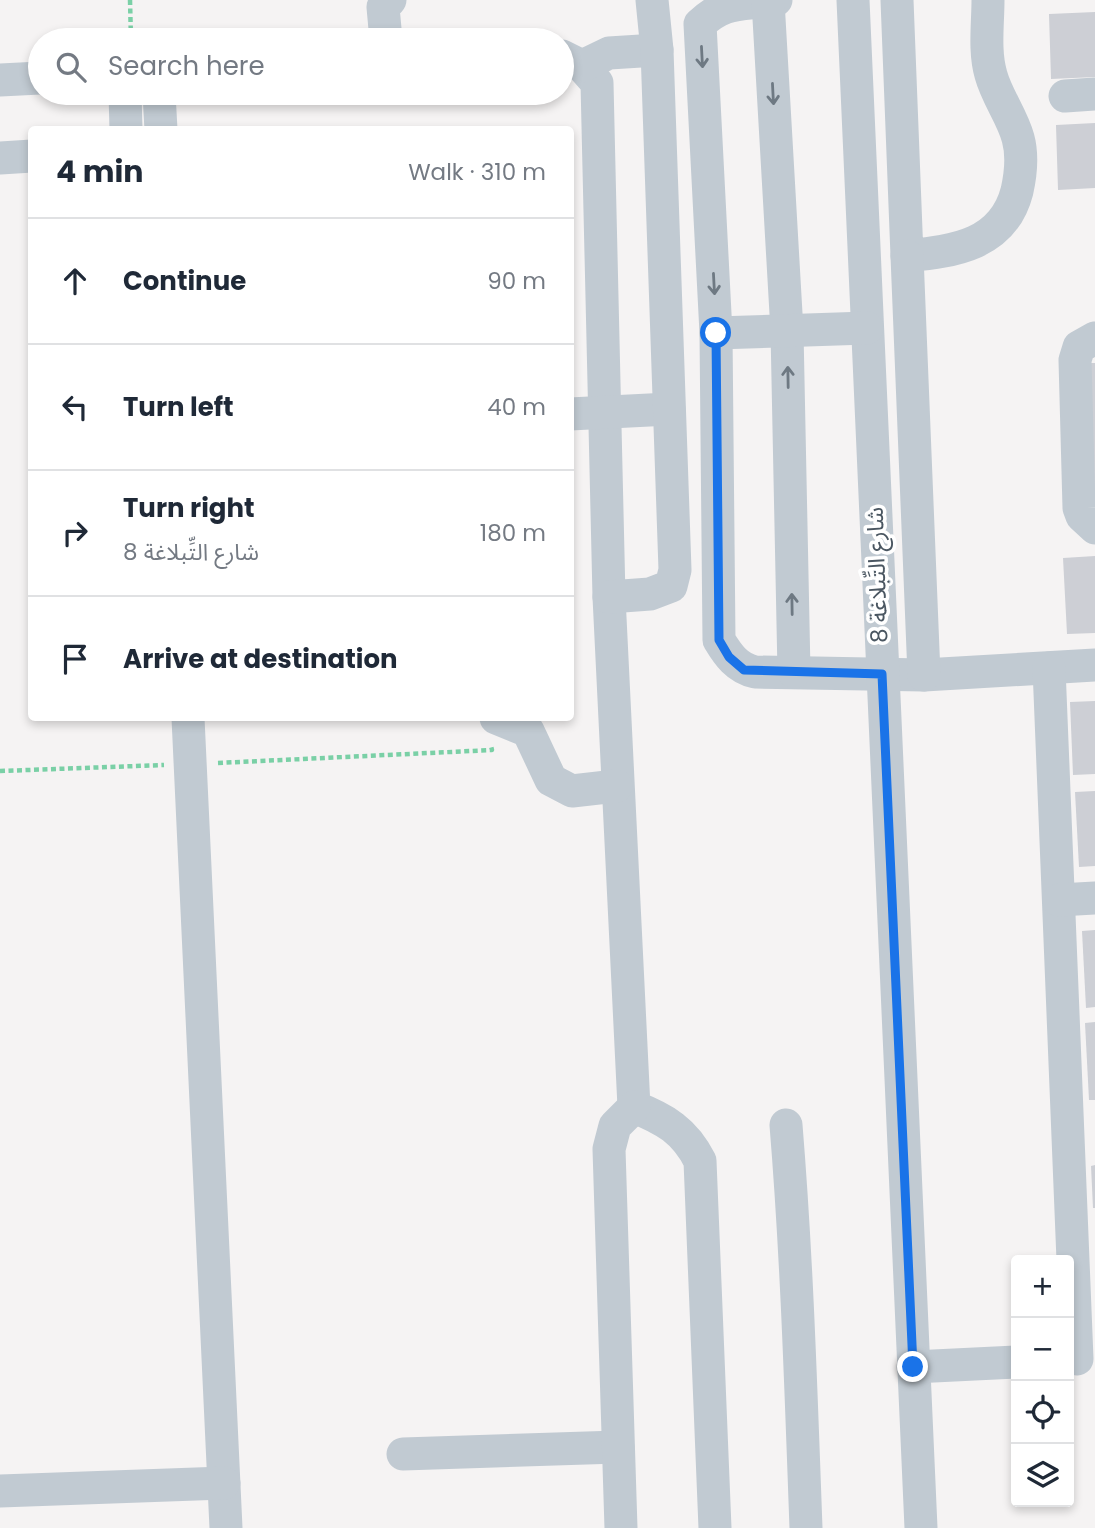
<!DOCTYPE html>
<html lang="en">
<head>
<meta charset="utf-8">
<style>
	:root { --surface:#fff; --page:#f2f2f3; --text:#1f2937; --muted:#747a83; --line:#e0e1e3 }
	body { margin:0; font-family:Poppins,"Noto Sans Arabic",sans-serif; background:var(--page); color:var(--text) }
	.controls { position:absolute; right:21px; bottom:21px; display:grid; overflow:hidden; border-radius:7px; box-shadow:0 4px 10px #0003 }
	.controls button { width:63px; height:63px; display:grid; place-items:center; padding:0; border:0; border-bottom:2px solid var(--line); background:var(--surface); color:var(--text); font:35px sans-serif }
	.stop { position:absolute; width:21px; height:21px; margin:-16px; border:5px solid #1a73e8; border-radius:50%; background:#fff }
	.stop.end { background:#1a73e8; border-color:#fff; box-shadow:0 2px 7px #0008 }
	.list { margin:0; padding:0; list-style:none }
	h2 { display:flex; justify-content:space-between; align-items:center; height:91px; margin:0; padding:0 28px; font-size:30px }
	h2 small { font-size:23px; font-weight:400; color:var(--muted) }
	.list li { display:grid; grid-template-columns:46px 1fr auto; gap:21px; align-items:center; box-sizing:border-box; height:126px; padding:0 28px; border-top:2px solid var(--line) }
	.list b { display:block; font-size:26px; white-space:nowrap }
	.list p { margin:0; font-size:23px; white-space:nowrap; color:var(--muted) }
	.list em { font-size:23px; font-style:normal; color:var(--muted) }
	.icon { flex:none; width:38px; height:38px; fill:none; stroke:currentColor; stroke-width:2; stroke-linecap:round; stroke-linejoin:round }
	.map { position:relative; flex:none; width:1095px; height:1528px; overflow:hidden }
	.search { position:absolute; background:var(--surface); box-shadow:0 4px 10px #0003; left:28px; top:28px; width:546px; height:77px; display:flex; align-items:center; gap:18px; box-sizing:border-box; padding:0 24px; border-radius:38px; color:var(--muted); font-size:26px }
	.panel { position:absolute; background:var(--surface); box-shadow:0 4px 10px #0003; left:28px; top:126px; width:546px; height:595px; border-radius:7px }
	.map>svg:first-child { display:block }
</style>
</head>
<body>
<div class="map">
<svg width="1095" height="1528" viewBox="0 0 1095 1528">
	<rect width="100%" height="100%" fill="#f5f3f3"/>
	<g fill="#cdcfd5">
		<path d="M1095,12V77L1051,79L1049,14Z"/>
		<path d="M1095,123V188L1058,190L1056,125Z"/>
		<path d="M1083,363H1095V510Z"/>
		<path d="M1095,556V633L1067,634L1063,558Z"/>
		<path d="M1095,701V774L1073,775L1070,702Z"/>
		<path d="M1095,791V866L1079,867L1075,792Z"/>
		<path d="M1095,930V1007L1086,1008L1082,931Z"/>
		<path d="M1095,1022V1100H1089L1085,1023Z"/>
		<path d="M1095,1165V1208H1093L1091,1166Z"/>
	</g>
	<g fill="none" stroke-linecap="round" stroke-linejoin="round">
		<g stroke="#7ad0a6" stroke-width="4.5" stroke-dasharray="5 3.5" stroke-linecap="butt">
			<path d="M130,0L131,40"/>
			<path d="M218,763L492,750L491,746"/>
			<path d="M0,771L164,765"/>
		</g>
		<g stroke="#c1cad2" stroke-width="33">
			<path d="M776,0C740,6 726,0 700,24L716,333L719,640C728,655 737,668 755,672L924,675L1095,665"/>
			<path d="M853,0L921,1528"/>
			<path d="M897,0L907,256C955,251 1003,245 1017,191C1021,173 1023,156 1018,138C1012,116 997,97 991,75C984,51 988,24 988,0"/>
			<path d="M768,1L787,331L794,672"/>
			<path d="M386,40L383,7L390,0"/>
			<path d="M562,56L582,66L597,83L609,597L634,1107C665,1119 685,1131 700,1161L715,1528"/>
			<path d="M582,66L609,53L657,50"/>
			<path d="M0,80L40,78"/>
			<path d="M125,93L126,130"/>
			<path d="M159,93L161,130"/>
			<path d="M1065,96L1095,94"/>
			<path d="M0,158L32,156"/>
			<path d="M907,256L924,675"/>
			<path d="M716,333L867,328"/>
			<path d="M1095,338L1079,347L1075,360L1079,508L1082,516L1095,528"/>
			<path d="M570,414L669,409"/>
			<path d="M609,597L650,594L671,586L675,570L657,50L652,0"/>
			<path d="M1049,668L1077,1359"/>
			<path d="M188,718L226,1528"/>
			<path d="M496,718L528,731L551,780L572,791L616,786"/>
			<path d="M1059,900L1095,898"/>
			<path d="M786,1125C797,1259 801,1393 806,1528"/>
			<path d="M913,1367L1016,1362"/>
			<path d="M403,1454L618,1447"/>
			<path d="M0,1491L224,1483"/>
			<path d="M621,1528L609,1149L615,1126L634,1107"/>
		</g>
	</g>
	<defs><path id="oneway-shaft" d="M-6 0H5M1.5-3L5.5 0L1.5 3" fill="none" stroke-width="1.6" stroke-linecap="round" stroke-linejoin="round" transform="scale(1.75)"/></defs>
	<g stroke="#6e7983">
		<use href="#oneway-shaft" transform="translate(702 57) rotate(87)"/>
		<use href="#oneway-shaft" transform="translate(773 94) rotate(87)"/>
		<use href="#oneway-shaft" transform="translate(714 284) rotate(87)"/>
		<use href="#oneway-shaft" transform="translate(788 377) rotate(-91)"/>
		<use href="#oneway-shaft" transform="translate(792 604) rotate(-91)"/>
	</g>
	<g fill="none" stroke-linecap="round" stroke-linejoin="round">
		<path stroke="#1a73e8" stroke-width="9" d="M716,333L719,640L729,657L744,670L882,674L913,1367"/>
	</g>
	<g text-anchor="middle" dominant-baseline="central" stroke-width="7" stroke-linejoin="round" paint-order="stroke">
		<g font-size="23" fill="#4a5661" stroke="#fff">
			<text transform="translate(877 575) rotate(-92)">شارع التِّبلاغة 8</text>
		</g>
	</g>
</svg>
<div class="controls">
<button>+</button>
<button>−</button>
<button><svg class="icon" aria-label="locate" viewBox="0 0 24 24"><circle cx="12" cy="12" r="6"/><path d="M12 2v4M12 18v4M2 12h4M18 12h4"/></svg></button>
<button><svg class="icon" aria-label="layers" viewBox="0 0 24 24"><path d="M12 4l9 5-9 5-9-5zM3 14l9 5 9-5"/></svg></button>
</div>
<div class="stop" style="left:716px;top:333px"></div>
<div class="stop end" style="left:913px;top:1367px"></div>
<div class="search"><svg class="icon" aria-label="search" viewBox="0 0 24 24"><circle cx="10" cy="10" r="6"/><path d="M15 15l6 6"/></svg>Search here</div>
<section class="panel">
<h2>4 min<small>Walk · 310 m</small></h2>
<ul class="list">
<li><svg class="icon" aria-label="ahead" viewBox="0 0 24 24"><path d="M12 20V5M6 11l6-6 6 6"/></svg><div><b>Continue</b></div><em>90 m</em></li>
<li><svg class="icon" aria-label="left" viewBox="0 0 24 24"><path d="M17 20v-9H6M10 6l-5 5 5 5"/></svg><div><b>Turn left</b></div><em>40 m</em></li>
<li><svg class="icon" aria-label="right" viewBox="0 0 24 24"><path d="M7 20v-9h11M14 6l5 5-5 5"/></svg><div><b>Turn right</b><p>شارع التِّبلاغة 8</p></div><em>180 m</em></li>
<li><svg class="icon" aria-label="arrive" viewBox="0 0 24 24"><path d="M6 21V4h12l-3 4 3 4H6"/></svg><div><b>Arrive at destination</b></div></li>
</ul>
</section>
</div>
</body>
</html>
